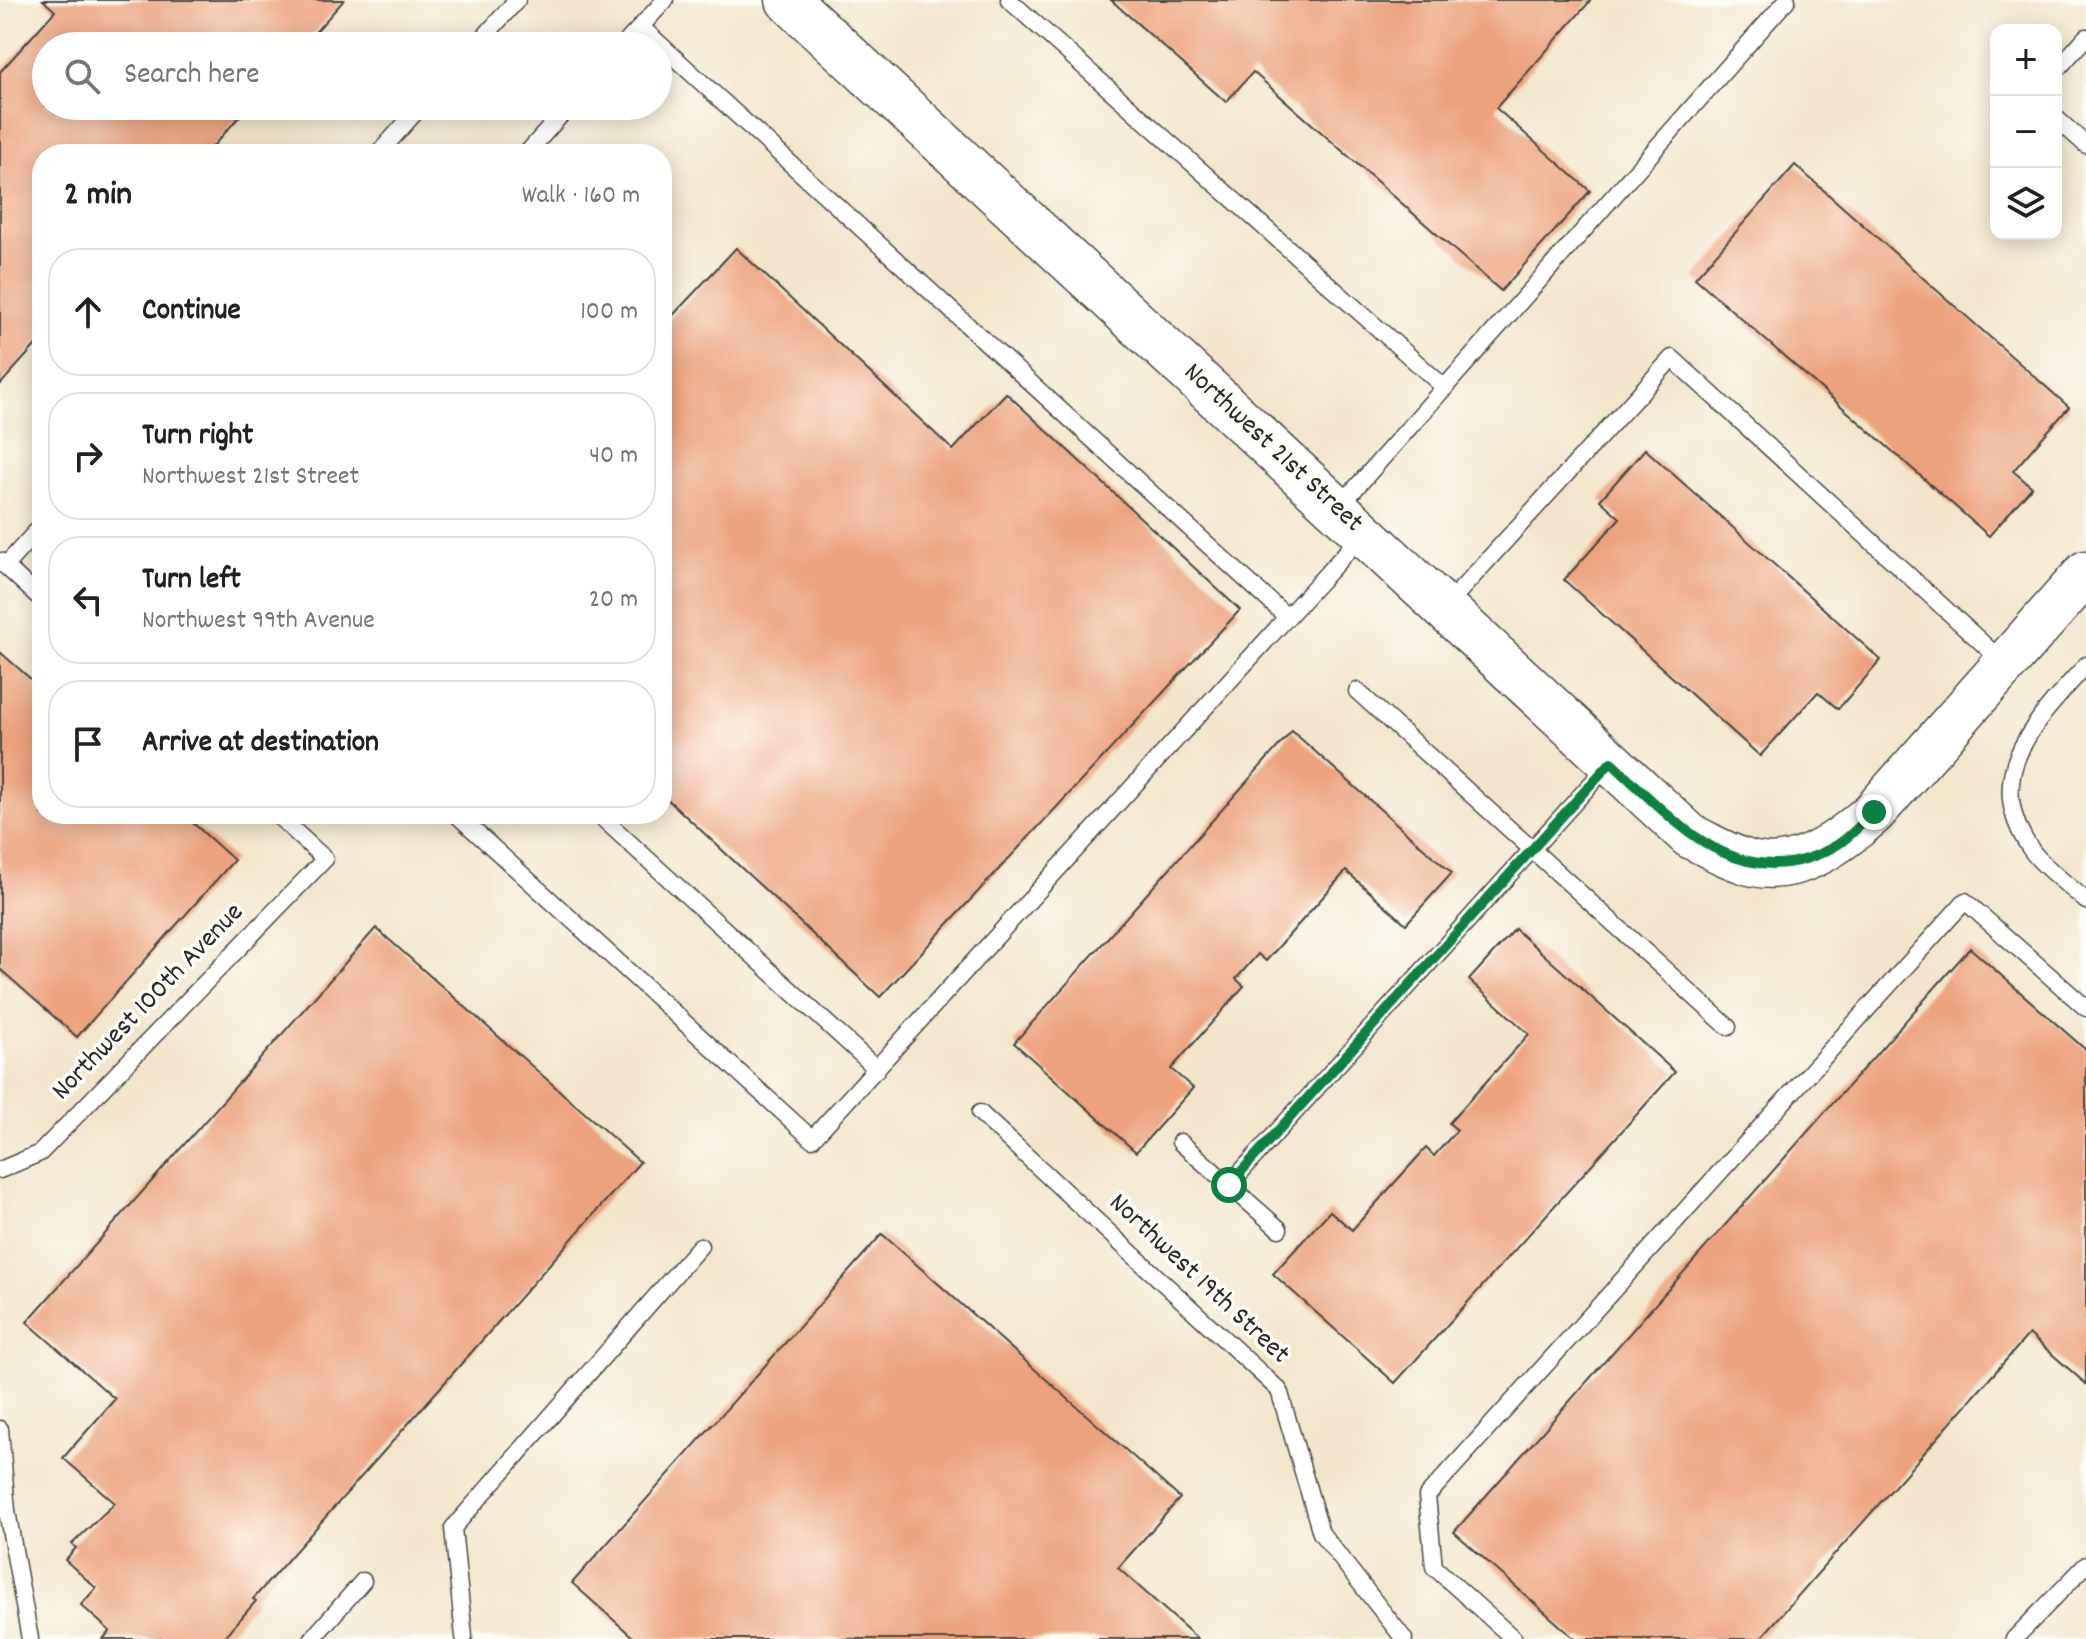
<!DOCTYPE html>
<html lang="en">
<head>
<meta charset="utf-8">
<style>
	:root { --surface:#fff; --page:#f2f2f2; --text:#222; --muted:#767676; --line:#e0e0e0 }
	body { margin:0; font-family:Dekko,sans-serif; background:var(--page); color:var(--text) }
	.controls { position:absolute; right:24px; top:24px; display:grid; overflow:hidden; border-radius:16px; box-shadow:0 4px 20px #0003 }
	.controls button { width:72px; height:72px; display:grid; place-items:center; padding:0; border:0; border-bottom:2px solid var(--line); background:var(--surface); color:var(--text); font:40px sans-serif }
	.stop { position:absolute; width:24px; height:24px; margin:-18px; border:6px solid #0b8043; border-radius:50%; background:#fff }
	.stop.end { background:#0b8043; border-color:#fff; box-shadow:0 2px 8px #0008 }
	.list { margin:0; padding:0; list-style:none }
	h2 { display:flex; justify-content:space-between; align-items:center; height:104px; margin:0; padding:0 32px; font-size:34px }
	h2 small { font-size:26px; font-weight:400; color:var(--muted) }
	.list li { display:grid; grid-template-columns:52px 1fr auto; gap:24px; align-items:center; box-sizing:border-box; height:128px; margin:0 16px 16px; padding:0 16px; border:2px solid var(--line); border-radius:32px }
	.list b { display:block; font-size:30px; white-space:nowrap }
	.list p { margin:0; font-size:26px; white-space:nowrap; color:var(--muted) }
	.list em { font-size:26px; font-style:normal; color:var(--muted) }
	.icon { flex:none; width:44px; height:44px; fill:none; stroke:currentColor; stroke-width:2; stroke-linecap:round; stroke-linejoin:round }
	.map { position:relative; flex:none; width:2086px; height:1639px; overflow:hidden }
	.search { position:absolute; background:var(--surface); box-shadow:0 4px 20px #0003; left:32px; top:32px; width:640px; height:88px; display:flex; align-items:center; gap:20px; box-sizing:border-box; padding:0 28px; border-radius:44px; color:var(--muted); font-size:30px }
	.panel { position:absolute; background:var(--surface); box-shadow:0 4px 20px #0003; left:32px; top:144px; width:640px; height:680px; border-radius:32px }
	.map>svg:first-child { display:block }
</style>
</head>
<body>
<div class="map">
<svg width="2086" height="1639" viewBox="0 0 2086 1639">
	<rect width="100%" height="100%" fill="#fdfcf7"/>
	<filter id="ink" filterUnits="userSpaceOnUse"><feTurbulence type="fractalNoise" baseFrequency=".0125" numOctaves="2"/><feDisplacementMap in="SourceGraphic" scale="16" xChannelSelector="R" yChannelSelector="G"/><feConvolveMatrix kernelMatrix="1 2 1 2 8 2 1 2 1" color-interpolation-filters="sRGB"/></filter>
	<filter id="wash" filterUnits="userSpaceOnUse"><feTurbulence type="fractalNoise" baseFrequency=".006" numOctaves="4" result="noise"/><feDisplacementMap in="SourceGraphic" scale="32" xChannelSelector="R" yChannelSelector="G"/><feGaussianBlur stdDeviation="1.8" result="paint"/><feColorMatrix in="noise" values="0 0 0 0 0 0 0 0 0 0 0 0 0 0 0 0 0 1.4 0 .05"/><feComposite in="paint" operator="in"/></filter>
	<g filter="url(#wash)">
		<rect width="100%" height="100%" fill="#f2e5cb"/>
		<g id="blocks">
			<g fill="#eca27c">
				<path d="M43,0H344L303,46H46V106H249L206,154H42V338L0,385V72L55,11Z"/>
				<path d="M1111,0H1591L1496,108L1590,191L1501,291L1253,72L1226,102Z"/>
				<path d="M1795,165L2069,407L2013,471L2032,487L1989,536L1695,278Z"/>
				<path d="M736,248L953,450L1006,393L1240,610L880,997L662,794V327Z"/>
				<path d="M1645,449L1881,660L1838,709L1818,692L1760,756L1564,580L1620,518L1600,500Z"/>
				<path d="M0,652L42,689V814H183L234,860L77,1037L0,969Z"/>
				<path d="M1292,731L1452,873L1406,924L1346,871L1266,961L1258,954L1236,979L1244,986L1171,1069L1193,1088L1136,1152L1014,1043Z"/>
				<path d="M376,928L640,1162L253,1599L256,1601L223,1639H103L110,1631L81,1605L96,1588L65,1560L76,1548L72,1544L115,1503L63,1458L115,1399L27,1322Z"/>
				<path d="M1515,929L1675,1072L1395,1383L1273,1274L1330,1211L1352,1230L1426,1148L1434,1156L1457,1130L1449,1123L1529,1034L1469,980Z"/>
				<path d="M1970,948L2086,1050V1384L2029,1334L1760,1639H1575L1454,1532Z"/>
				<path d="M882,1234L1180,1498L1118,1568L1198,1639H635L572,1583Z"/>
			</g>
		</g>
	</g>
	<g filter="url(#ink)">
		<use href="#blocks" fill-opacity="0" stroke="#494743" stroke-width="2"/>
		<g fill="none" stroke-linecap="round" stroke-linejoin="round">
			<defs>
				<g id="lane">
					<path d="M1009,0L1445,388"/>
					<path d="M641,27L1287,617"/>
					<path d="M476,46L517,0"/>
					<path d="M623,46L665,0"/>
					<path d="M2056,71L2086,37"/>
					<path d="M2056,118L2086,145"/>
					<path d="M378,154L421,106"/>
					<path d="M526,154L569,106"/>
					<path d="M1338,508L1787,0"/>
					<path d="M0,561L42,600"/>
					<path d="M5,566L42,525"/>
					<path d="M1444,608L1672,358L2004,663"/>
					<path d="M2086,665C2037,720 1978,775 2032,851C2046,870 2069,885 2086,901"/>
					<path d="M1357,691L1728,1027"/>
					<path d="M456,814L812,1139L1363,534"/>
					<path d="M598,814L877,1069"/>
					<path d="M980,1113L1279,1390L1321,1533L1404,1639"/>
					<path d="M1180,1142L1229,1185"/>
					<path d="M0,1170L40,1153L325,859L276,814"/>
					<path d="M1279,1229L1229,1185L1610,763"/>
					<path d="M0,1429L7,1511L30,1639"/>
					<path d="M464,1637L453,1528L700,1246"/>
					<path d="M312,1639L363,1581"/>
					<path d="M1514,1639L1434,1567L1427,1496L1965,901L2086,1008"/>
					<path d="M2014,1639L2086,1565"/>
				</g>
				<path id="secondary" d="M788,0L1690,836C1707,844 1723,854 1741,860C1791,880 1838,844 1874,812L2086,573"/>
			</defs>
			<use href="#lane" stroke="#494743" stroke-width="19"/>
			<use href="#secondary" stroke="#494743" stroke-width="47"/>
			<use href="#lane" stroke="#fff" stroke-width="16"/>
			<use href="#secondary" stroke="#fff" stroke-width="44"/>
		</g>
	</g>
	<g fill="none" stroke-linecap="round" stroke-linejoin="round" filter="url(#ink)">
		<path stroke="#0b8043" stroke-width="10" d="M1229,1185L1611,762C1675,822 1742,901 1837,845C1850,837 1862,823 1874,812"/>
	</g>
	<g text-anchor="middle" dominant-baseline="central" stroke-width="7" stroke-linejoin="round" paint-order="stroke">
		<g font-size="28" fill="#2b2b2b" stroke="#fdfcf7">
			<text transform="translate(1272 449) rotate(43)">Northwest 21st Street</text>
			<text transform="translate(149 1003) rotate(-46)">Northwest 100th Avenue</text>
			<text transform="translate(1198 1280) rotate(43)">Northwest 19th Street</text>
		</g>
	</g>
</svg>
<div class="controls">
<button>+</button>
<button>−</button>
<button><svg class="icon" aria-label="layers" viewBox="0 0 24 24"><path d="M12 4l9 5-9 5-9-5zM3 14l9 5 9-5"/></svg></button>
</div>
<div class="stop" style="left:1229px;top:1185px"></div>
<div class="stop end" style="left:1874px;top:812px"></div>
<div class="search"><svg class="icon" aria-label="search" viewBox="0 0 24 24"><circle cx="10" cy="10" r="6"/><path d="M15 15l6 6"/></svg>Search here</div>
<section class="panel">
<h2>2 min<small>Walk · 160 m</small></h2>
<ul class="list">
<li><svg class="icon" aria-label="ahead" viewBox="0 0 24 24"><path d="M12 20V5M6 11l6-6 6 6"/></svg><div><b>Continue</b></div><em>100 m</em></li>
<li><svg class="icon" aria-label="right" viewBox="0 0 24 24"><path d="M7 20v-9h11M14 6l5 5-5 5"/></svg><div><b>Turn right</b><p>Northwest 21st Street</p></div><em>40 m</em></li>
<li><svg class="icon" aria-label="left" viewBox="0 0 24 24"><path d="M17 20v-9H6M10 6l-5 5 5 5"/></svg><div><b>Turn left</b><p>Northwest 99th Avenue</p></div><em>20 m</em></li>
<li><svg class="icon" aria-label="arrive" viewBox="0 0 24 24"><path d="M6 21V4h12l-3 4 3 4H6"/></svg><div><b>Arrive at destination</b></div></li>
</ul>
</section>
</div>
</body>
</html>
